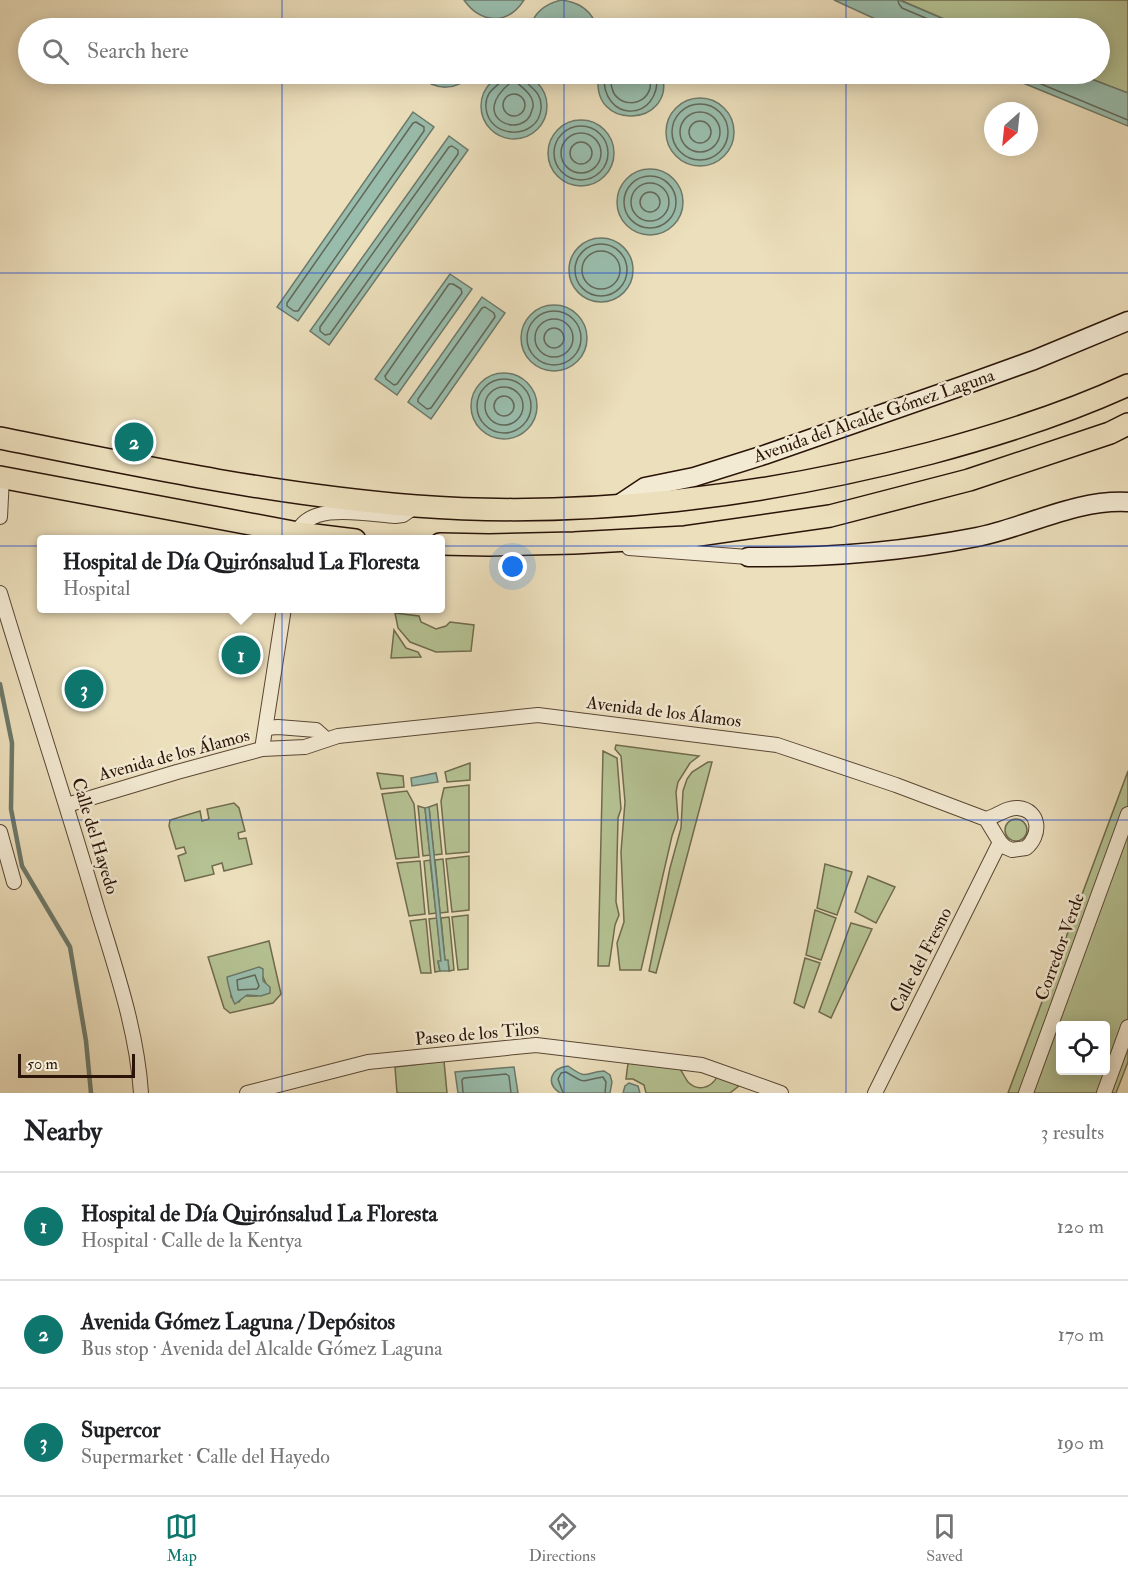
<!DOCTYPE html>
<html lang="en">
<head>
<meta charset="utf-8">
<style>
	:root { --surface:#fff; --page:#f2f2f2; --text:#202124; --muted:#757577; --line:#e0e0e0; --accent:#0f766e }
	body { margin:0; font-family:"IM FELL Double Pica",serif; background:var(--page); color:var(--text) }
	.controls { position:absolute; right:18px; bottom:18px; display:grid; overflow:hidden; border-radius:6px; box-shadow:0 3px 15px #0003 }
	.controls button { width:54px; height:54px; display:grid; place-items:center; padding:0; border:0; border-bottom:2px solid var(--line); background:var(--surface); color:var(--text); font:30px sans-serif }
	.compass { position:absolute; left:984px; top:102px; width:54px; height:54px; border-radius:50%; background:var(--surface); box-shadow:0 3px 15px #0003; rotate:207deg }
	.scale { position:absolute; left:18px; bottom:15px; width:117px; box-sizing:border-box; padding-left:6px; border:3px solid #2a1408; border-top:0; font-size:16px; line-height:21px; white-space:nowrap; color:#2a1408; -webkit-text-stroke:4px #f3ead3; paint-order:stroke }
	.you { position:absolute; left:513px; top:567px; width:21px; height:21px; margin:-15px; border:4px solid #fff; border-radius:50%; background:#1a73e8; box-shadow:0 0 0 9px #1a73e833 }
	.badge { display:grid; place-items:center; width:39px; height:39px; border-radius:50%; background:var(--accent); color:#fff; font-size:20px; font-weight:700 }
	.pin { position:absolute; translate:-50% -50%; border:3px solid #fff; box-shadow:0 2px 6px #0006 }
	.popup { position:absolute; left:37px; top:535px; width:408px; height:78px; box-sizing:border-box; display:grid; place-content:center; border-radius:6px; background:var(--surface); filter:drop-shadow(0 2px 4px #0005); font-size:20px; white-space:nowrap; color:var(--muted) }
	.popup b { font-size:22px; color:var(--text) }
	.popup::after { content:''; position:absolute; left:50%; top:100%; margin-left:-12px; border:12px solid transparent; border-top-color:var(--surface) }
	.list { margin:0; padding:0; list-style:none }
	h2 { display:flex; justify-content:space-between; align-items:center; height:78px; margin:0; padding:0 24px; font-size:26px }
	h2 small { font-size:20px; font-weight:400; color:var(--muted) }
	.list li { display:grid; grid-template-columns:39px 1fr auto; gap:18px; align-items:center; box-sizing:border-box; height:108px; padding:0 24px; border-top:2px solid var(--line) }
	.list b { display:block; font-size:22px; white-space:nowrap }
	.list p { margin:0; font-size:20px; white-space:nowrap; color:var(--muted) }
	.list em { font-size:20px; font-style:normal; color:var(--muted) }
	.icon { flex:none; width:33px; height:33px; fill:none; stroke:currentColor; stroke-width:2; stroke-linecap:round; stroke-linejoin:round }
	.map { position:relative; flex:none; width:1128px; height:1093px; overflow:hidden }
	.search { position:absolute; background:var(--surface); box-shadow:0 3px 15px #0003; left:18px; right:18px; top:18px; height:66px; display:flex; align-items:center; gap:15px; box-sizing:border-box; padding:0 21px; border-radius:33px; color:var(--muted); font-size:22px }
	.sheet { height:402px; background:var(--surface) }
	nav { display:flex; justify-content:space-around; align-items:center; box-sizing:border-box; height:84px; border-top:2px solid var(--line); background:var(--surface); font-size:16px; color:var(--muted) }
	nav a { display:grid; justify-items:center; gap:3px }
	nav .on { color:var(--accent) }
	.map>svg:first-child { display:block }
</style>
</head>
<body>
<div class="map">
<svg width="1128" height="1093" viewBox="0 0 1128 1093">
	<rect width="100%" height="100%" fill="#ecdfbc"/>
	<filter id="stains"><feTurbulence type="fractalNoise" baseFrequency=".00333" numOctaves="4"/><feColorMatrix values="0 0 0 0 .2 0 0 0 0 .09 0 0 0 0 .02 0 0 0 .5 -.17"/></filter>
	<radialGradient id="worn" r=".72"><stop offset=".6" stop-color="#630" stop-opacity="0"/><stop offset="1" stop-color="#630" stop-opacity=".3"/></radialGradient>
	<g fill="#b5c293" stroke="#706b4e" stroke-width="1.5" fill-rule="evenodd">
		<path d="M900,0H1128V93L1078,74H1100V28H965Z"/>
		<path d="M395,613L419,616L421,622L436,629L446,626L450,622L474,625L471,651L436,652L410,642L398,628Z"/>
		<path d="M394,630L406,648L418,652L421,657L391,658Z"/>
		<path d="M616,745L699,756L690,763L678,782L676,792L678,819L672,836L641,970H620L617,943L624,922L621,852L625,802L621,756L615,749Z"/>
		<path d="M603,751L617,758L621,809L618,818L616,902L619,915L615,925L609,966H598Z"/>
		<path d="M708,762H712L656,973L649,971L670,868L681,828L683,791L687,779L692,772Z"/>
		<path d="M470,763V780L447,782L445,772Z"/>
		<path d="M1128,771V1062L1116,1093H1008ZM1060,1026H1106V1070H1060Z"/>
		<path d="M377,773L403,776L404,787L381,789Z"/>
		<path d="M469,785V852L446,854L441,801L444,788Z"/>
		<path d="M407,791L414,804L419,857L396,859L382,794Z"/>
		<path d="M234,803L239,808L245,831L238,833L239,839L246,838L252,864L224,871L222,863L212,866L214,874L185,881L178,856L186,853L184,847L176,849L169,826L170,820L200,811L202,821L209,819L207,809Z"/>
		<path d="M437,804L442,854L434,855L429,807Z"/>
		<path d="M418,806L425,808L430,855L423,856Z"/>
		<circle cx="1016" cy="830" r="11"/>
		<path d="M469,856V910L452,912L446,859Z"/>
		<path d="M443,859L448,912L440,913L435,860Z"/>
		<path d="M430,860L436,913L429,914L424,861Z"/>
		<path d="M420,861L425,914L409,916L397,863Z"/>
		<path d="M825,864L852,872L837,915L817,908Z"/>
		<path d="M868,876L895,887L876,923L855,912Z"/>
		<path d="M815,910L836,918L821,960L806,955Z"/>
		<path d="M468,915V969L458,970L452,917Z"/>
		<path d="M449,917L454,970L449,971L448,961H445L441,918Z"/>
		<path d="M437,918L441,961L438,962L440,971L435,972L429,919Z"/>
		<path d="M426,919L431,973H421L410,921Z"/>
		<path d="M851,923L872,929L831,1018L819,1012Z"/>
		<path d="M269,941L281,994L273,1003L230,1013L224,1008L208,957ZM263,977L267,986L257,996H243L239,1002L231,997V985Z"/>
		<path d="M805,958L820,963L804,1008L794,1003Z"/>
		<path d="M444,1061L447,1093H397L395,1067Z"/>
		<path d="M628,1063L680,1069C683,1073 685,1078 688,1082C698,1092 711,1088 717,1077L740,1085L730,1093H646L644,1085L633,1079H626Z"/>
	</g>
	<g fill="#99bdac" stroke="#6d796a" stroke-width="1.5">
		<path d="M464,0H524C508,25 481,24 464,0Z"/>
		<path d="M561,0C579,2 592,10 597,28H530C534,12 545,4 561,0Z"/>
		<path d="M834,0H899L965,28H895Z"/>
		<path d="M441,20L453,21L467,28H424L430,24Z"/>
		<circle cx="514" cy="106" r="33"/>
		<path d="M418,74H473C457,91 435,92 418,74Z"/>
		<path d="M599,74H662C677,127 588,133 599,74Z"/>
		<path d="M1001,74H1078L1128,93V126Z"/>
		<circle cx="700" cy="132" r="34"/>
		<path d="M413,112L434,127L298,321L277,307Z"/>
		<circle cx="581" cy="153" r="33"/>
		<path d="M449,136L468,150L329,345L310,331Z"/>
		<circle cx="650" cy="202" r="33"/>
		<circle cx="601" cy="270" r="32"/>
		<path d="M450,274L472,289L397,395L375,379Z"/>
		<path d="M482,297L505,313L431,419L408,402Z"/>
		<circle cx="554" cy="338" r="33"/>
		<circle cx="504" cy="406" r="33"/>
		<path d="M436,773L438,782L412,786L411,778Z"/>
		<path d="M429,807L445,960H448L449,971H440L438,961H441L425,808Z"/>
		<path d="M259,967L263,969V981L270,987V993L261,996L247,995L235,1004C232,1001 227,980 227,977Z"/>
		<path d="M568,1066C589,1081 584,1072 604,1071L610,1075L612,1082L610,1093H560C545,1083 551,1068 568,1066Z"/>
		<path d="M514,1067L518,1093H458L455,1072Z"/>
		<path d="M629,1083L638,1086L640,1093H623L625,1086Z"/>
	</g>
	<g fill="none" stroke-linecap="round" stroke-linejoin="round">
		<g stroke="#62685a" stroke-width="1.5">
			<path d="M898,0L899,4L902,8L949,28"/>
			<path d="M505,74C504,86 484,87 486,108C489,140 538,140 541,109C543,88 524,87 522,74"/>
			<path d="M604,74C601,124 661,123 657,74"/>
			<path d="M612,74C612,78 610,83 612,88C616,107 645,108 650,88C651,83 650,78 649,74"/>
			<path d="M1017,74L1128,120"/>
			<path d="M514,80C519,85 527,90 531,97C533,101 534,106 532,110C525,142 463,118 514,80Z"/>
			<circle cx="514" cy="105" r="11"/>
			<circle cx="700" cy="132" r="28"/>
			<circle cx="700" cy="132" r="20"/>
			<circle cx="700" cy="132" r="11"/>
			<path d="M416,122L424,127V131L298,311H294L287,306V303L413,123Z"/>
			<circle cx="581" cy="153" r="27"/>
			<circle cx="581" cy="153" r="20"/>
			<circle cx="581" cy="153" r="11"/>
			<path d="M452,146L458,150V154L330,334L325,335L320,331V327L449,147Z"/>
			<circle cx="650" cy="202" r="26"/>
			<circle cx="650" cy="202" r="19"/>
			<circle cx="650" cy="202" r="10"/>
			<circle cx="601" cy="270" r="26"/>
			<circle cx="601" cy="270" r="19"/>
			<path d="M449,284H453L461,289L462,293L397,384L394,385L386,379L385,376Z"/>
			<path d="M485,307L494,313L495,317L431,408L427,409L418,402V399L482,308Z"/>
			<circle cx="554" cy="338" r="27"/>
			<circle cx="554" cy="338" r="19"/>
			<circle cx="554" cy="338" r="10"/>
			<circle cx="504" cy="406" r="27"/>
			<circle cx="504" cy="406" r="19"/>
			<circle cx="504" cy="406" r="10"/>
			<path d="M255,975L259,986L257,989L238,990L237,980Z"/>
			<path d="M463,1093L462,1080L464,1078L506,1074L509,1076L511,1093"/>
			<path d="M563,1093L558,1079L561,1073L566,1072C589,1086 580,1080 603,1077L606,1082L605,1093"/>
		</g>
		<path stroke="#6d796a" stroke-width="4.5" d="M0,684L12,743L11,809L22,866L70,947L86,1041L91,1093"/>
		<defs>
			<g id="street">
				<path d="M0,474L2,477L0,517"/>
				<path d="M296,537C305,500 367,514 395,516L403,515L416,506"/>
				<path d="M629,548L748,557"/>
				<path d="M0,593C32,699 67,805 98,911C116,970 137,1031 141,1093"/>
				<path d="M266,728L278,727L316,730L326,739"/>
				<path d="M262,749L284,608"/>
				<path d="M67,805L177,772L262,749L305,747L338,736L538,715L777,745L896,785L986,819L1000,842L1005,847L1012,850L1026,848C1041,836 1041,810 1018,808C1007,807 997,816 986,819"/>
				<path d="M0,832L14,882"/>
				<path d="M247,1093L368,1062L536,1045L702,1065L781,1093"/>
				<path d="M875,1093L1000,842"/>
				<path d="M1026,1093L1128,814"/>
				<path d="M1104,1093L1128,1027"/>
			</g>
			<g id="secondary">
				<path d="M618,505L645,487L694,477L764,455L962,386L1034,360L1128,321"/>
				<path d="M748,557C825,558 901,552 977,537C1027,527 1076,499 1128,502"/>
			</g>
			<g id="primary">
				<path d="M0,438C138,466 276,495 416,506C588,519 766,496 931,453C998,435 1065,414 1128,385"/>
				<path d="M0,477L298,533L355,540"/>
				<path d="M440,544L489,545L574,543L685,537L830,516L969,480L1110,433L1128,424"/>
			</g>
		</defs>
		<use href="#street" stroke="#5a4735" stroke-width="16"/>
		<use href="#secondary" stroke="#2a1408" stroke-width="21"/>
		<use href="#primary" stroke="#2a1408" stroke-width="24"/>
		<use href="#street" stroke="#f3ead3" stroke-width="14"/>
		<use href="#secondary" stroke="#f3ead3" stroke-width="18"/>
		<use href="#primary" stroke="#ecdfbc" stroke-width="21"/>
	</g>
	<path fill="none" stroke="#1d4ed8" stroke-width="1.5" stroke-opacity="0.55" d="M282,0V28M564,0V28M846,0V28M282,74V1093M564,74V1093M846,74V1093M0,273H1128M0,546H1128M0,820H1128"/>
	<g text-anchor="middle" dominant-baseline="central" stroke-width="5" stroke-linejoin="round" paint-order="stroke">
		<g font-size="18" fill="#2a1408" stroke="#f3ead3">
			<text transform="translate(874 416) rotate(-19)">Avenida del Alcalde Gómez Laguna</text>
			<text transform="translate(664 712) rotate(7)">Avenida de los Álamos</text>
			<text transform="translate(174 755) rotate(-15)">Avenida de los Álamos</text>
			<text transform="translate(95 836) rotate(73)">Calle del Hayedo</text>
			<text transform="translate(1060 947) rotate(-70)">Corredor Verde</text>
			<text transform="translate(921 960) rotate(-63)">Calle del Fresno</text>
			<text transform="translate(477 1034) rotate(-5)">Paseo de los Tilos</text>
		</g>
	</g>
	<rect width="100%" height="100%" filter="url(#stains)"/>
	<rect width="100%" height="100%" fill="url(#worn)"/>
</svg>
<div class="controls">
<button><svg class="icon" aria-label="locate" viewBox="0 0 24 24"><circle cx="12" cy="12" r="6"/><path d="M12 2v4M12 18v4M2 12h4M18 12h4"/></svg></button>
</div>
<svg class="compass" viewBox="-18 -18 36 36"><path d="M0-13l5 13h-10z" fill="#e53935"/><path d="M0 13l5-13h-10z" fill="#757577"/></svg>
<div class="scale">50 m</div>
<div class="you"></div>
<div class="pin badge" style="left:241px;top:655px">1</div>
<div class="popup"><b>Hospital de Día Quirónsalud La Floresta</b>Hospital</div>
<div class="pin badge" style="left:134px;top:442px">2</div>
<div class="pin badge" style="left:84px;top:689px">3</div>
<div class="search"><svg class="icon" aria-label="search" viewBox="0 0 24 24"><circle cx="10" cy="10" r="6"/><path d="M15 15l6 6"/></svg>Search here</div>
</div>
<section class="sheet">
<h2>Nearby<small>3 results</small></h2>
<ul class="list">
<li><span class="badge">1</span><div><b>Hospital de Día Quirónsalud La Floresta</b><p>Hospital · Calle de la Kentya</p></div><em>120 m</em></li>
<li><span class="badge">2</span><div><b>Avenida Gómez Laguna / Depósitos</b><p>Bus stop · Avenida del Alcalde Gómez Laguna</p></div><em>170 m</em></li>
<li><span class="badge">3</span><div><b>Supercor</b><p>Supermarket · Calle del Hayedo</p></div><em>190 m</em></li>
</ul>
</section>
<nav>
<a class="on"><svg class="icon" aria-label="map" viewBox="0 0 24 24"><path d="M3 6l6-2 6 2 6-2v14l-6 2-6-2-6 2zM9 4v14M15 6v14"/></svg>Map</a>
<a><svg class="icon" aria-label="directions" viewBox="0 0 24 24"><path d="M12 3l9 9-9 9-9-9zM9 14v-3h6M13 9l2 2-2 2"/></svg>Directions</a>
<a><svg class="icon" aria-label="saved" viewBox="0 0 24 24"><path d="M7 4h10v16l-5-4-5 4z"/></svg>Saved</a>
</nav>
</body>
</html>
